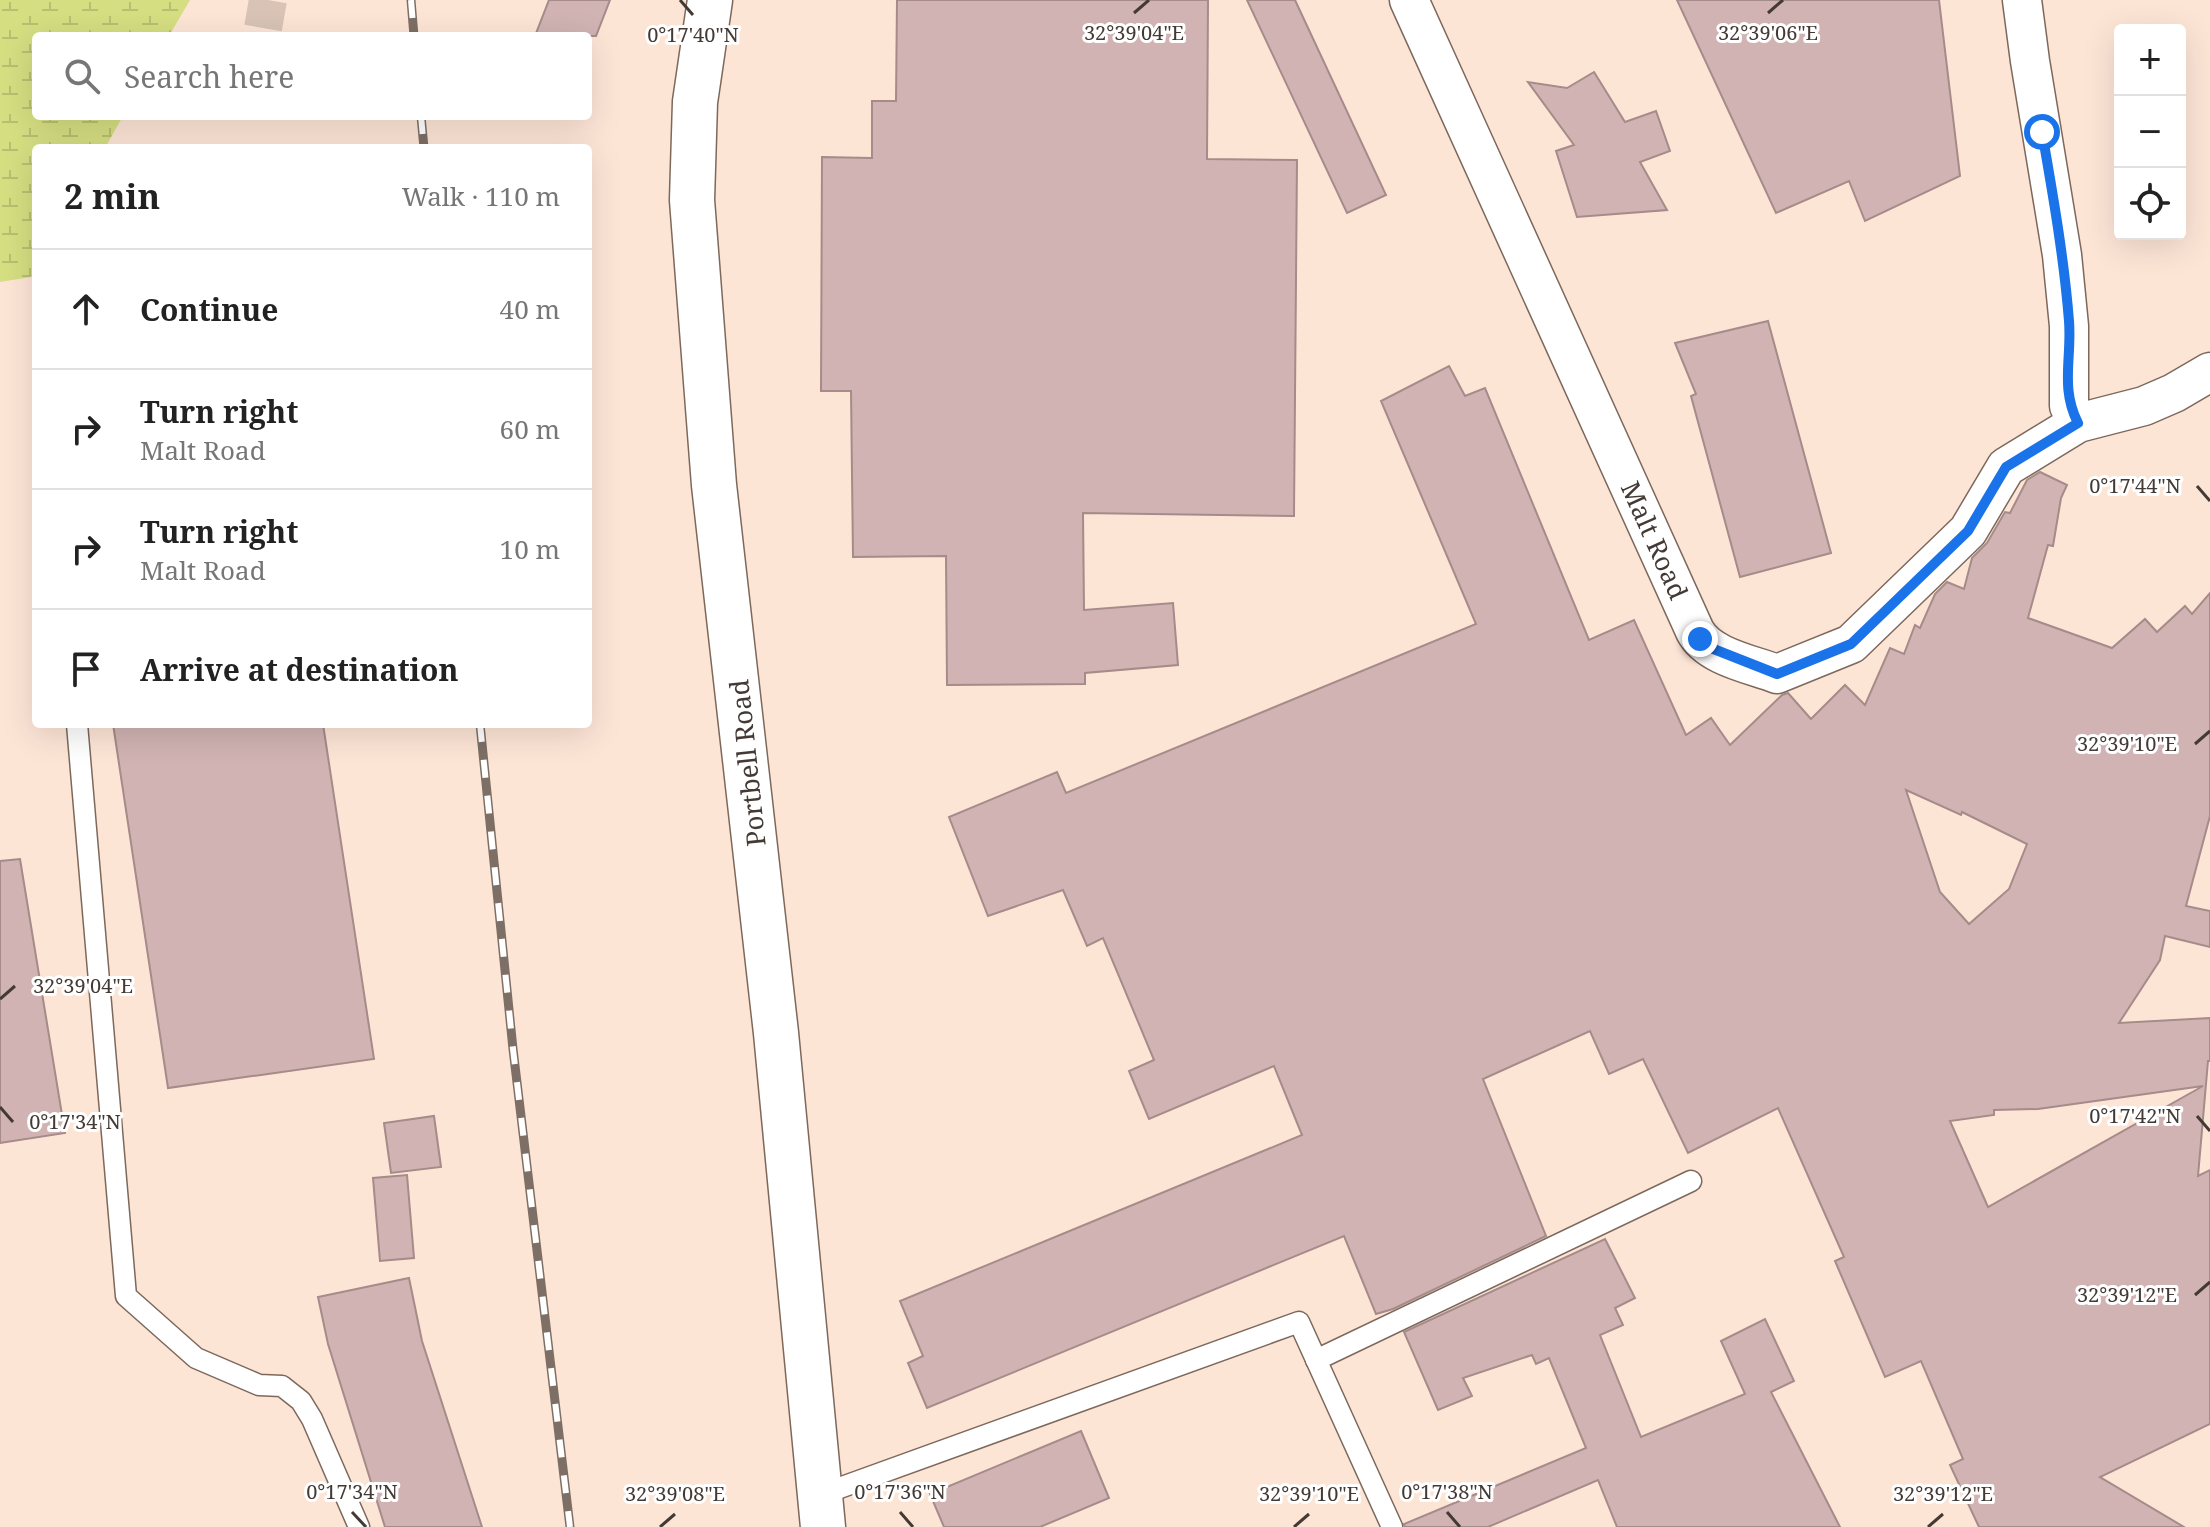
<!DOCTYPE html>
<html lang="en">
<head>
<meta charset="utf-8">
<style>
	:root { --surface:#fff; --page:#f6f6f6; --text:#222; --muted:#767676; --line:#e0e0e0 }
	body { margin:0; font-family:"Noto Serif",serif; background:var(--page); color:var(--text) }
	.controls { position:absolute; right:24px; top:24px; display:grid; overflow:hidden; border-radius:8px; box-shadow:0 8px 32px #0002 }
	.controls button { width:72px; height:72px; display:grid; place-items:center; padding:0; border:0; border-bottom:2px solid var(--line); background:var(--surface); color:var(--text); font:40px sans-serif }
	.stop { position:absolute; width:24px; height:24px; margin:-18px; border:6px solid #1a73e8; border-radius:50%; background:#fff }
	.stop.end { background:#1a73e8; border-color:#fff; box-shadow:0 2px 8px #0008 }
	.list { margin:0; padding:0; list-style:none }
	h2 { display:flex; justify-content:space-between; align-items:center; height:104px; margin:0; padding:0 32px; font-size:34px }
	h2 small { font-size:26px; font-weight:400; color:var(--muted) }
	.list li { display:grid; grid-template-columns:52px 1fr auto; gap:24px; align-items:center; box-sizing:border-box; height:120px; padding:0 32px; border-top:2px solid var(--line) }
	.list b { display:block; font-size:30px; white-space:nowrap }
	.list p { margin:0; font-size:26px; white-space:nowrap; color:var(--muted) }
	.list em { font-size:26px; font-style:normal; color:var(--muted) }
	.icon { flex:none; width:44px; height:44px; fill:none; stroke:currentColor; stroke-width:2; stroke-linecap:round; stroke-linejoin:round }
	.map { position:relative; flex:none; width:2210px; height:1527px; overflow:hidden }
	.search { position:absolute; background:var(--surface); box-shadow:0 8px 32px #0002; left:32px; top:32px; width:560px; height:88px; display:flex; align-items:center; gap:20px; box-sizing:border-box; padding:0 28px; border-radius:8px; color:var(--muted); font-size:30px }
	.panel { position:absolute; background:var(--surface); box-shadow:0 8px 32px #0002; left:32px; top:144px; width:560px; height:584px; border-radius:8px }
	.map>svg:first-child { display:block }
</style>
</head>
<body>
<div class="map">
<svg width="2210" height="1527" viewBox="0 0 2210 1527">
	<defs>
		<pattern id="wetland-marsh" width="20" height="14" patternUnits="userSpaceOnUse" patternTransform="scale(2)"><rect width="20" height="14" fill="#d6de82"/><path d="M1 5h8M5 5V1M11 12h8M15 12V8" fill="none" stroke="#b9bf71"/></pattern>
	</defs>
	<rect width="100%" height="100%" fill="#fde5d6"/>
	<path fill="url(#wetland-marsh)" d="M0,0H190L169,36H36V116H123L105,148H36V268L31,277L0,282Z"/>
	<g fill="#d0b3b2" stroke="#a58b89" stroke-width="2" fill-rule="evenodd">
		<path d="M549,0H610L596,36H535Z"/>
		<path d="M897,0H1208L1207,159L1297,160L1294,516L1083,513L1084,610L1173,603L1178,665L1085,673V684L947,685L946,556L853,557L851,391H821L822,157L872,158V101H896Z"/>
		<path d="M1247,0H1295L1386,195L1347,213Z"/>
		<path d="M1677,0H1939L1960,176L1865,221L1849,181L1776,213Z"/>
		<path d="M1594,72L1625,122L1656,111L1670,151L1640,162L1667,210L1577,217L1556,151L1574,145L1528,82L1567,88Z"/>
		<path d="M1768,321L1831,553L1740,577L1691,396L1696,394L1675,343Z"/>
		<path d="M1449,366L1465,396L1485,388L1589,640L1634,620L1686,735L1711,718L1730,745L1782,695L1788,693L1811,719L1845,685L1865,705L1890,648L1904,654L1915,625L1920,628L1935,594L1947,582L1964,589L1972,558L1987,543L2005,512L2010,513L2027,480L2040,472L2067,485L2061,498L2053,546L2048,545L2028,618L2112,648L2145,619L2157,632L2185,606L2192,614L2210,593V816L2186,906L2210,911V947L2165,936L2160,960L2119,1023L2210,1018V1061H2208L2198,1176L2210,1170V1424L2100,1477L2184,1527H1979L1950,1465L1963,1459L1921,1361L1885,1377L1835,1261L1844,1257L1778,1108L1688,1153L1643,1059L1609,1074L1590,1031L1483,1079L1546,1236L1393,1309L1376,1314L1344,1236L927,1408L908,1363L923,1356L900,1301L1302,1135L1274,1066L1149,1119L1129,1071L1154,1060L1103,938L1087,946L1063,890L988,916L949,817L1057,772L1066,793L1476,624L1381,401ZM1906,790L1961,815L1962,812L2027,844L2009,889L1969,924L1940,892ZM2203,1086L1988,1207L1950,1121L1994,1115V1110L2038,1109Z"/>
		<path d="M113,724H323L374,1059L168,1088Z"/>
		<path d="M20,859L65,1133L0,1143V861Z"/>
		<path d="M434,1116L441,1167L391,1173L384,1123Z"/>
		<path d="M407,1175L414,1258L380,1261L373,1178Z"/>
		<path d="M1605,1239L1635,1298L1615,1308L1623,1325L1600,1335L1641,1437L1745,1394L1721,1341L1765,1319L1794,1381L1771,1392L1840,1527H1617L1598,1480L1488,1527H1405L1404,1524L1586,1448L1549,1358L1536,1364L1532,1355L1463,1378L1472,1396L1438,1410L1404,1332Z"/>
		<path d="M409,1278L422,1341L482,1527H385L328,1344L318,1297Z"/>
		<path d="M1081,1431L1109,1498L1040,1527H944L930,1494Z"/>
	</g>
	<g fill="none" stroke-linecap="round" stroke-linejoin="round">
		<path stroke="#d8c3b6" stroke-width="38" stroke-dasharray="38 19" stroke-linecap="butt" d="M263,28L268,0"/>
		<defs>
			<g id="service">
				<path d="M77,724L126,1296L196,1358L259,1385L282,1386L301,1401L312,1419L359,1527"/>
				<path d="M1316,1360L1691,1181"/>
				<path d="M820,1495L1299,1322L1392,1527"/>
			</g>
			<g id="minor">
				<path d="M1409,0L1695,631C1709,657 1751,664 1777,674L1851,644L1968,531L2006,467L2078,423L2144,406L2174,393L2210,372"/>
				<path d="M2022,0L2030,61L2062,255L2069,326V406L2078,423"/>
			</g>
			<path id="secondary" d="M710,0L695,102L692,200L714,485L776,1033L823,1527"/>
		</defs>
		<use href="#service" stroke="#7d685c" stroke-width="23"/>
		<use href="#minor" stroke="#7d685c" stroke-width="41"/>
		<use href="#secondary" stroke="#7d685c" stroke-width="47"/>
		<use href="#service" stroke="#fff" stroke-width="20"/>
		<use href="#minor" stroke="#fff" stroke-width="38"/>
		<use href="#secondary" stroke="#fff" stroke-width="44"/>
		<defs>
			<g id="rail">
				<path d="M411,0L414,36"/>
				<path d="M421,116L424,148"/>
				<path d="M480,724L513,1049L570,1527"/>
			</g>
		</defs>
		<use href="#rail" stroke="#7d6f66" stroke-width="9"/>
		<use href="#rail" stroke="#fff" stroke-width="6" stroke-dasharray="18" stroke-linecap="butt"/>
	</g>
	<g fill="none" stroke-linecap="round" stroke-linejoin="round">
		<path stroke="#1a73e8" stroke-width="10" d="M1700,639L1711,648L1777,674L1851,644L1968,531L2006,467L2078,423C2060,388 2072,358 2069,321C2064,258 2053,195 2042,132"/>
	</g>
	<path fill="none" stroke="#443a35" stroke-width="3" d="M680,0L693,15M1134,13L1149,0M1768,13L1783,0M2197,486L2210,501M2195,744L2210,731M0,999L15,986M0,1107L13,1122M2197,1116L2210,1131M2195,1295L2210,1282M352,1512L366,1527M900,1512L913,1527M1447,1512L1460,1527M660,1527L675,1514M1294,1527L1309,1514M1928,1527L1943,1514"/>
	<g text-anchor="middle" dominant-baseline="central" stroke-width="6" stroke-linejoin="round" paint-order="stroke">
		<g font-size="26" fill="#443a35" stroke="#fff">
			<text transform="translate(1655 540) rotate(66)">Malt Road</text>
			<text transform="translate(747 763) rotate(-96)">Portbell Road</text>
		</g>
	</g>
	<g font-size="20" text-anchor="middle" fill="#443a35" stroke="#fff" stroke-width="6" stroke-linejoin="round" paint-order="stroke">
		<text x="1134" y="40">32°39'04"E</text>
		<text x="1768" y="40">32°39'06"E</text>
		<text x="693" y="42">0°17'40"N</text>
		<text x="2135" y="493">0°17'44"N</text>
		<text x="2127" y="751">32°39'10"E</text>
		<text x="83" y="993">32°39'04"E</text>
		<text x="2135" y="1123">0°17'42"N</text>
		<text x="75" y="1129">0°17'34"N</text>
		<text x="2127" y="1302">32°39'12"E</text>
		<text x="352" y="1499">0°17'34"N</text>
		<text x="900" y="1499">0°17'36"N</text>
		<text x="1447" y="1499">0°17'38"N</text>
		<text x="675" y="1501">32°39'08"E</text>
		<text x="1309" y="1501">32°39'10"E</text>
		<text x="1943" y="1501">32°39'12"E</text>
	</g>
</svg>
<div class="controls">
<button>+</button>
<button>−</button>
<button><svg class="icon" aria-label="locate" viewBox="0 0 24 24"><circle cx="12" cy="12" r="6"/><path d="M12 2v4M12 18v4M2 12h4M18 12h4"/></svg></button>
</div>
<div class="stop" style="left:2042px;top:132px"></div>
<div class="stop end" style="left:1700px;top:639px"></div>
<div class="search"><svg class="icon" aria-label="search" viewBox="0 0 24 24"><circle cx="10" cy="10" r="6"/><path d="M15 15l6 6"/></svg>Search here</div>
<section class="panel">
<h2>2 min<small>Walk · 110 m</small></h2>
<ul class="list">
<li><svg class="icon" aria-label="ahead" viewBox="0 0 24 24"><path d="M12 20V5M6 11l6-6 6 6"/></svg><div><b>Continue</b></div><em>40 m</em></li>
<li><svg class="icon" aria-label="right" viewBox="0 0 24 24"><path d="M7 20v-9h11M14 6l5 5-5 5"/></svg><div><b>Turn right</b><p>Malt Road</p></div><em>60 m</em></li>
<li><svg class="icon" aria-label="right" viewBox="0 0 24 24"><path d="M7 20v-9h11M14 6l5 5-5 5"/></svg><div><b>Turn right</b><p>Malt Road</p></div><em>10 m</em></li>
<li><svg class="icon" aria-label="arrive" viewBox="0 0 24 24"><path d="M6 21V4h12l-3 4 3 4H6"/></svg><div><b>Arrive at destination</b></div></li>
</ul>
</section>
</div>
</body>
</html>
